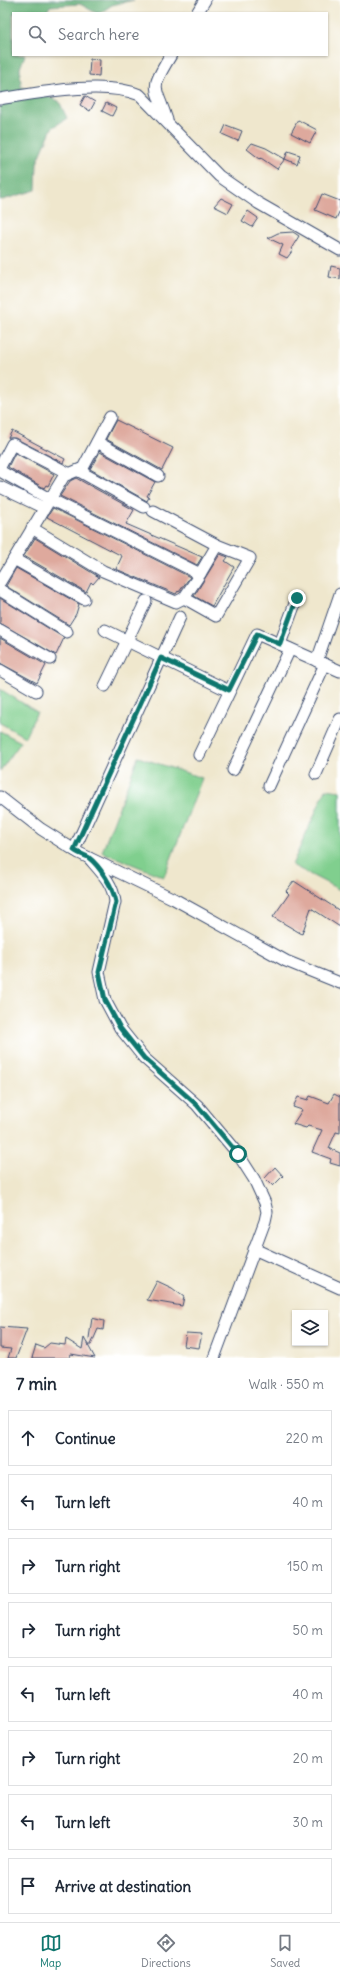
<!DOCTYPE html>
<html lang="en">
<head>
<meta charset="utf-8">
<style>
	:root { --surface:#fff; --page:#f2f2f3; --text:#1f2937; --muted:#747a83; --line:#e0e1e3; --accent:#0f766e }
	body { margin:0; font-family:Delius,sans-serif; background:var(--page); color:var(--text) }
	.controls { position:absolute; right:12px; bottom:12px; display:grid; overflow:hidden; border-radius:0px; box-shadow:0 1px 3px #0004 }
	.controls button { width:36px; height:36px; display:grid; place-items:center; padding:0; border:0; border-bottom:1px solid var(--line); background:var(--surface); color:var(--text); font:20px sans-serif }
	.stop { position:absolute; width:12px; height:12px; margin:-9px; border:3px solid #0f766e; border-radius:50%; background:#fff }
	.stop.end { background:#0f766e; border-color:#fff; box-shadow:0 1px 4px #0008 }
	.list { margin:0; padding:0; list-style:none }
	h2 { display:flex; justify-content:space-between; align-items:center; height:52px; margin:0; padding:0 16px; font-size:17px }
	h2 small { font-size:13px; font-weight:400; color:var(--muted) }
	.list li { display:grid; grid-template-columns:26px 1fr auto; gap:12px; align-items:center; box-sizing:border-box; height:56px; margin:0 8px 8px; padding:0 8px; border:1px solid var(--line); border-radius:0px }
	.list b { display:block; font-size:15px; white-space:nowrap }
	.list em { font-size:13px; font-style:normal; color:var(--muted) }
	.icon { flex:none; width:22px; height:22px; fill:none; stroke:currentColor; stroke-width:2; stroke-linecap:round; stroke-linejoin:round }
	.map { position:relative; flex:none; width:340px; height:1358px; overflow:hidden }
	.search { position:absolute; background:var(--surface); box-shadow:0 1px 3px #0004; left:12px; right:12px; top:12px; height:44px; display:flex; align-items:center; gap:10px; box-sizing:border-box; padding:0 14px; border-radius:0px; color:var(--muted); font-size:15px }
	.sheet { height:564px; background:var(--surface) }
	nav { display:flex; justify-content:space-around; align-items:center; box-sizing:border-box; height:56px; border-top:1px solid var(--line); background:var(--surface); font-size:11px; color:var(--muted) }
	nav a { display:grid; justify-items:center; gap:2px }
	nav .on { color:var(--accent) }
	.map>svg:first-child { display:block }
</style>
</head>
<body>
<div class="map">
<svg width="340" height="1358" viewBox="0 0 340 1358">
	<rect width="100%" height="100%" fill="#fff"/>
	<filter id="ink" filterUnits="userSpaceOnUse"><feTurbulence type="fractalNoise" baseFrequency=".025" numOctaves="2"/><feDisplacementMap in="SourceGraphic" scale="8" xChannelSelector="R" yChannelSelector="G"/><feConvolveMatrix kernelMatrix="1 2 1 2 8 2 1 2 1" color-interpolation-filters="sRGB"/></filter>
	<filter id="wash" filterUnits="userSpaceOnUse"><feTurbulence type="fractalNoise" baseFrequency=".012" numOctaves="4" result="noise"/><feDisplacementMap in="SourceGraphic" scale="16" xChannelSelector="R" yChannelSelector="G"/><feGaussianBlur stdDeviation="0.9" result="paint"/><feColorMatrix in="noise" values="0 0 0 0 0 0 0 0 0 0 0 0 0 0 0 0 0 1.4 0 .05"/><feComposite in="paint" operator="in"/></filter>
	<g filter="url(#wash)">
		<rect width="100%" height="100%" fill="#efe7cd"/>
		<g fill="#80cf8e" stroke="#4e7f76">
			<path d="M0,689L37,712L25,737L0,723Z"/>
			<path d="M0,731L21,742L0,771Z"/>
			<path d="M138,757L202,778L164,877L102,852Z"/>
			<path d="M326,789L340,791V890L292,865Z"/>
		</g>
		<path fill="#68b279" stroke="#42706c" d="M0,0H134L112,5L100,13H96L80,4L50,6L46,13H13V55H25L20,68L21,87L59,101L67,118L52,128L37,163L36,190L2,200H0Z"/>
		<g id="blocks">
			<g fill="#dea99d">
				<path d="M90,59L100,60L99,76L89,75Z"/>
				<path d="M85,96L95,102L90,111L80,105Z"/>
				<path d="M106,103L116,108L112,116L102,111Z"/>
				<path d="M298,120L317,130L310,143L291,133Z"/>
				<path d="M226,125L242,131L238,141L222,134Z"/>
				<path d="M252,143L266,148L285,159L277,169L261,158L260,159L247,149Z"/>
				<path d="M288,151L300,155L297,164L285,159Z"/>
				<path d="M322,194L340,201V210L336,219L315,210Z"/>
				<path d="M221,198L233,204L228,213L214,206Z"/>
				<path d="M248,211L258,218L252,227L242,221Z"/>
				<path d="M293,232L299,236L291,249L293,250L287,258L279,254L283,245L268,238L278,233Z"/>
				<path d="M331,266L340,268V279L329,277Z"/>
				<path d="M116,420L173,448L162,470L106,439Z"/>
				<path d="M12,431L65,459L63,463L15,438H8Z"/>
				<path d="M100,452L155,482L147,496L149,497L147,501L90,469Z"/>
				<path d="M15,453L54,474L48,486L46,485L44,488L8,467Z"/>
				<path d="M76,478L134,510L126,524L202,557L197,565L60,496L70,481Z"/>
				<path d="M53,508L190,577L179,592L178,591L176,594L116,569L122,556L47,517Z"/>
				<path d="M35,538L99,577L93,584L91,582L86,592L24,556Z"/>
				<path d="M220,554L228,557L225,561L234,567L212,606L194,596Z"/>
				<path d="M16,568L79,604L76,614L69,625L6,586Z"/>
				<path d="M0,598L64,638L57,653L56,655L0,623Z"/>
				<path d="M0,638L46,665L37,683L0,663Z"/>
				<path d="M294,881L340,911V927L311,908L302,934L273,917L289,894L286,891Z"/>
				<path d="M334,1094L340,1097V1133L336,1132L329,1148L340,1153V1166L330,1163L331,1159L312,1152L322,1130L308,1126L306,1128L293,1124L302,1110L293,1107L298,1097L308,1100L310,1096L329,1103Z"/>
				<path d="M275,1167L283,1176L273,1186L265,1178Z"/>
				<path d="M157,1281L172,1288L184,1297L182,1306L147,1300Z"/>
				<path d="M92,1318L104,1321L103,1330L98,1329L91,1345H88Z"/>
				<path d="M0,1327L27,1329L16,1358H8L11,1349L0,1348Z"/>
				<path d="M186,1333L202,1334L199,1348L184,1346Z"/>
				<path d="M84,1338L95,1358L71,1354L69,1358H32L36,1345L44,1348L50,1343L65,1345L66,1339L82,1349Z"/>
			</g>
		</g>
	</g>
	<g filter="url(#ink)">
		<use href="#blocks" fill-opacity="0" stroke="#3b4b6f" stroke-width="1"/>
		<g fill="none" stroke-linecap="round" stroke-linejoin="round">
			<defs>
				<g id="street">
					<path d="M197,13L205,0"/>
					<path d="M0,99C38,93 104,80 140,95L219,176L258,203L340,250"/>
					<path d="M167,120C155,83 149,91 171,55"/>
					<path d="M97,442L158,476"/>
					<path d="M0,467L12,444L68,473"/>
					<path d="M0,471L46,497"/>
					<path d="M79,471L144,507"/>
					<path d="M0,487L44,508"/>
					<path d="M153,511L217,545L200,574"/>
					<path d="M32,528L103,571L176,602L184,598L200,574L50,499"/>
					<path d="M14,559L84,599"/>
					<path d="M0,582L64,476L83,468L110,417"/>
					<path d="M0,590L67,632"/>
					<path d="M184,598L216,616L250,558L217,545"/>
					<path d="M0,630L50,659"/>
					<path d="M105,630L229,691"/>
					<path d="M280,644L297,598"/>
					<path d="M317,661L340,594"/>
					<path d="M0,670L36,691"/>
					<path d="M105,686L146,601"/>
					<path d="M199,755L257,634L340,671"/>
					<path d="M233,770L290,649"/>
					<path d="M316,774L340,719"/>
					<path d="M269,786L325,664"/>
					<path d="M0,797L41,829L79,853L174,899L286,961L340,983"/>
					<path d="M74,850L180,617"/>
					<path d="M89,858C101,872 113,883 115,902L99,972L105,1000L120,1028L144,1058L197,1105L238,1154L254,1179L265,1203L267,1212L265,1221L214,1358"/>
					<path d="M254,1249L340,1288"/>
				</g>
			</defs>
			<use href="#street" stroke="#3b4b6f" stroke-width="13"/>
			<use href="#street" stroke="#fff" stroke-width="11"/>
		</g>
	</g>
	<g fill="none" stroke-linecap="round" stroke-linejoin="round" filter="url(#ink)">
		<path stroke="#0f766e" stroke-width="5" d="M238,1154L197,1105L144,1058L120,1028L105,1000L99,972L116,902C113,887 100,866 88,857C83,855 78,853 74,850L161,658L229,690L257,634L280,644L297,598"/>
	</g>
</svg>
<div class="controls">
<button><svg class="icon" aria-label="layers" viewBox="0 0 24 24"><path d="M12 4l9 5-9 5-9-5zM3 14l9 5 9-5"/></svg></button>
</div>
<div class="stop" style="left:238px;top:1154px"></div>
<div class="stop end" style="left:297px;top:598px"></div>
<div class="search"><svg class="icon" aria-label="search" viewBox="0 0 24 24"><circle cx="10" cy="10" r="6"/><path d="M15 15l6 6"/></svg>Search here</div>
</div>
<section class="sheet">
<h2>7 min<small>Walk · 550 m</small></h2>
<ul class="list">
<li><svg class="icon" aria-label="ahead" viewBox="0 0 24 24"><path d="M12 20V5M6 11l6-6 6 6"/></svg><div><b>Continue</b></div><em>220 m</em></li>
<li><svg class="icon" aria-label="left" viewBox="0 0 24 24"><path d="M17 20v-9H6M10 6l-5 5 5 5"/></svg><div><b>Turn left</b></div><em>40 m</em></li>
<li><svg class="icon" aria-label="right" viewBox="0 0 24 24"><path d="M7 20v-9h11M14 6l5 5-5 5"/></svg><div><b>Turn right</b></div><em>150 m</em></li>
<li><svg class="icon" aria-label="right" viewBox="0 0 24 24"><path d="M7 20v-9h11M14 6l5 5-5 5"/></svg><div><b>Turn right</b></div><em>50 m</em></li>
<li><svg class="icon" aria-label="left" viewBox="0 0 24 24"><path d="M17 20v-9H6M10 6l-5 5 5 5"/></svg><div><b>Turn left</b></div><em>40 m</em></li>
<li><svg class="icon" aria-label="right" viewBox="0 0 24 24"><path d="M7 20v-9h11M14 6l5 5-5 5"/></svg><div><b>Turn right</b></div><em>20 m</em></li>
<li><svg class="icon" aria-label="left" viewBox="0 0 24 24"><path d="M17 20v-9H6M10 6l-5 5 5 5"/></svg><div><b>Turn left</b></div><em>30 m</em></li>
<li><svg class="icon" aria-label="arrive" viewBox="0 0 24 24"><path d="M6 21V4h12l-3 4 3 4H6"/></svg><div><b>Arrive at destination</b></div></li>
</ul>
</section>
<nav>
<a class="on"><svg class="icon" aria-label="map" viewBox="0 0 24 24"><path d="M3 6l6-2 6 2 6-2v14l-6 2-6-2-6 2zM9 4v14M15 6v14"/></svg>Map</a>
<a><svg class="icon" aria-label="directions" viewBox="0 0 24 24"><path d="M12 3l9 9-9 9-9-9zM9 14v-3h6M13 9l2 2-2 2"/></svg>Directions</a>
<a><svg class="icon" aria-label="saved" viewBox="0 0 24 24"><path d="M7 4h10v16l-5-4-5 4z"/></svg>Saved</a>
</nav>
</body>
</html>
